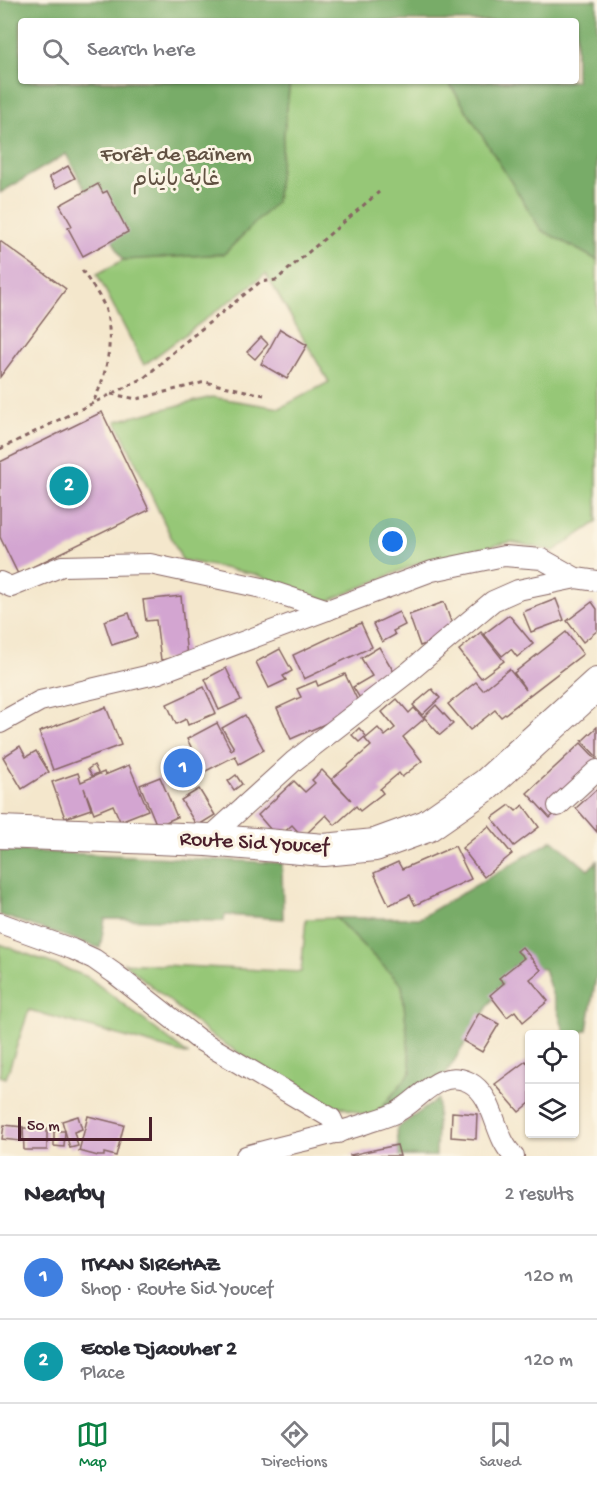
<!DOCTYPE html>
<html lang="en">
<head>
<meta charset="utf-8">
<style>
	:root { --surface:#fff; --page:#f2f2f3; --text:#2b2b33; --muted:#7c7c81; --line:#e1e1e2; --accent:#0b8043 }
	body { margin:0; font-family:"Gochi Hand","Playpen Sans Arabic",sans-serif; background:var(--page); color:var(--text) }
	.controls { position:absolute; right:18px; bottom:18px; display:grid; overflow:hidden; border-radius:6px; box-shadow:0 2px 4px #0004 }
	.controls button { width:54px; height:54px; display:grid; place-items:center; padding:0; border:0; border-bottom:2px solid var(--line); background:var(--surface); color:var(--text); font:30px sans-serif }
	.scale { position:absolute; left:18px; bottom:15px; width:134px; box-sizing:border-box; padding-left:6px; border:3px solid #4a1f2b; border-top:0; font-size:16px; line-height:21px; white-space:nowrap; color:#4a1f2b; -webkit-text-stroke:4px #fcf5e5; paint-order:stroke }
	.you { position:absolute; left:393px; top:542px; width:21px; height:21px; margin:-15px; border:4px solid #fff; border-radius:50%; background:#1a73e8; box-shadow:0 0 0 9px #1a73e833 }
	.badge { display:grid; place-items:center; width:39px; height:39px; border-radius:50%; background:var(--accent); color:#fff; font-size:20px; font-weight:700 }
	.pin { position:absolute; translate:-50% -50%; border:3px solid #fff; box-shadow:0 2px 6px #0006 }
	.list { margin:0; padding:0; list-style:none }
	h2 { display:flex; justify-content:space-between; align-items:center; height:78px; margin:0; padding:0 24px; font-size:26px }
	h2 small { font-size:20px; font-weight:400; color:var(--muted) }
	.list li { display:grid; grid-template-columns:39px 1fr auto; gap:18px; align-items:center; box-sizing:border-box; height:84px; padding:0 24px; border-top:2px solid var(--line) }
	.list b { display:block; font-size:22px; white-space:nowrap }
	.list p { margin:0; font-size:20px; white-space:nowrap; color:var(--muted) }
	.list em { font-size:20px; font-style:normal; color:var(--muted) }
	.icon { flex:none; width:33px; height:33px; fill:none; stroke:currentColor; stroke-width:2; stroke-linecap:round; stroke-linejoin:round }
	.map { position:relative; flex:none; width:597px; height:1156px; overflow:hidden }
	.search { position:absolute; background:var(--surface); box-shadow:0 2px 4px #0004; left:18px; right:18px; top:18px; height:66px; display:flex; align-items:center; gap:15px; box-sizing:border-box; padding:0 21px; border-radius:6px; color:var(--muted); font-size:22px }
	.sheet { height:246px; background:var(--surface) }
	nav { display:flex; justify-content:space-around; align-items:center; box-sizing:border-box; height:84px; border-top:2px solid var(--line); background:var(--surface); font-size:16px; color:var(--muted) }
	nav a { display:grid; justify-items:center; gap:3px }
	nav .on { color:var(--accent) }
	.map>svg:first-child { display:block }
</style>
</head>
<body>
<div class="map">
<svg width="597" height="1156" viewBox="0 0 597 1156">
	<rect width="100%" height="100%" fill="#fcf5e5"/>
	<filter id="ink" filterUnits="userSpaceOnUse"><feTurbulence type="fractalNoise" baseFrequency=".0167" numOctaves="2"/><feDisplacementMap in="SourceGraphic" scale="12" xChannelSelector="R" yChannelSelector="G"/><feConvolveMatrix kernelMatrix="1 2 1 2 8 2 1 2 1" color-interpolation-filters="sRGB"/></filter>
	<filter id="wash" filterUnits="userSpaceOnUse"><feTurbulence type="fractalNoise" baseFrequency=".008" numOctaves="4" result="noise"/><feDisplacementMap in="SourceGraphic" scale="24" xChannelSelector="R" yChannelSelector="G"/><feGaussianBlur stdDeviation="1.35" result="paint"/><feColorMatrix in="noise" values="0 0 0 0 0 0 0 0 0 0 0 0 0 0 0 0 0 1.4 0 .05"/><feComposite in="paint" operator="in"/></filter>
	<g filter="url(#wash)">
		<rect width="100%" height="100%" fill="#f4e7cc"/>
		<g fill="#96c777" stroke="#707351" stroke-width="1.5">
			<path d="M290,81H448L541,229L597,260V522L554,551L511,542L424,561L328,601L254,574L182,560L116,421L212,397L280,408L329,382L266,274L144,365L97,274L123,260L224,254L276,202Z"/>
			<path d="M336,918L402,985L411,1072L373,1118L339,1106L335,1114L209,1034L124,963L301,972L306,919Z"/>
			<path d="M0,944L88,977L189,1055L29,1010L6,1078L0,1076Z"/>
		</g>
		<g fill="#78ac68" stroke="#61664a" stroke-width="1.5">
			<path d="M0,0H597V260L541,230L448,81H576V21H21V81H290L276,202L224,254L123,260L66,154L0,193Z"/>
			<path d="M553,840L588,870L597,861V972L587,1030L575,1036L574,1034H565L544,969L513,966L440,1084L373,1118L411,1072L402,985L336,918H420Z"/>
			<path d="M0,850L282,863L283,919L225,915L224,921L105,919L100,948L0,915Z"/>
			<path d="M438,1099L436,1156H399L397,1128Z"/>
		</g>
		<g id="blocks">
			<g fill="#d3a5d1">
				<path d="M68,166L75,178L56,188L49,177Z"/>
				<path d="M98,184L103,193L107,191L128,232L83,256L68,228L72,226L60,205Z"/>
				<path d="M0,241L66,289L0,377Z"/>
				<path d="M280,329L307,345L287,379L261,364Z"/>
				<path d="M261,337L268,344L255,359L247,352Z"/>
				<path d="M102,412L149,510L18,574L0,537V462Z"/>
				<path d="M181,596L187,657L161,660L156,620L146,621L143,600Z"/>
				<path d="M556,599L564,620L531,632L523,612Z"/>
				<path d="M444,602L455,633L420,646L409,615Z"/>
				<path d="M592,602L597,609V631L583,642L567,621Z"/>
				<path d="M399,612L405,625L393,631L395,635L382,642L373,624Z"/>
				<path d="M129,613L137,637L112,645L104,621Z"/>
				<path d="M509,615L533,644L517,657L511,649L502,656L484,634Z"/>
				<path d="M361,623L372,647L304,679L293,655Z"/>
				<path d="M481,632L504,661L481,678L459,650Z"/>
				<path d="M566,632L583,654L501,717L495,710L470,730L448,704L476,682L483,690L509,669L526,690L514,673Z"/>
				<path d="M379,647L397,677L361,700L353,687L372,676L361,658Z"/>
				<path d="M280,649L292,671L283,676L286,680L269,688L256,662Z"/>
				<path d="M226,668L241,700L219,710L205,679Z"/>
				<path d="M345,674L361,708L291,739L277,708L301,697L297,689L316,681L318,686Z"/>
				<path d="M204,687L216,713L188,725L186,719L176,724L167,704Z"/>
				<path d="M432,689L440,698L422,715L413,705Z"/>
				<path d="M397,699L409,713L414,708L424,719L403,737L422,761L402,777L399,773L380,789L383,793L360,811L356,806L335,825L326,815L303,837L292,825L278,838L258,815L294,781L305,792L315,783L312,780L322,770L351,800L332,779L371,746L365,739L378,728L385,736L395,728L382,712Z"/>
				<path d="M436,705L453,724L440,735L424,717Z"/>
				<path d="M106,707L121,745L53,770L39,732Z"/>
				<path d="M245,715L264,750L239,764L235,756L204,772L187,739L217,723L231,750L234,748L222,728Z"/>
				<path d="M597,727V757L582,741Z"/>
				<path d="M359,728L366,736L359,742L352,735Z"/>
				<path d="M581,743L597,760V774L550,818L527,793Z"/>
				<path d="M20,746L26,757L36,751L49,772L22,789L3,757Z"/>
				<path d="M94,765L98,773L92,776L88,769Z"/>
				<path d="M129,765L148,810L120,821L113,805L94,813L84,788L91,809L65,818L52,782L78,773L81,782L104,772L105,775Z"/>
				<path d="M236,775L242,784L234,790L228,781Z"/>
				<path d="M160,777L177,817L157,826L140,785Z"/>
				<path d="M199,789L215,815L197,826L181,800Z"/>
				<path d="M597,789V832L576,808Z"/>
				<path d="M510,805L516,811L523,805L539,827L514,846L492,818Z"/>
				<path d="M489,826L512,854L484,877L462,848Z"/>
				<path d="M455,846L471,879L415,905L410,895L389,905L374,873L398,862L402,869Z"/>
				<path d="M522,947L541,970L530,979L548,1001L523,1022L515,1011L507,1017L490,995L504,983L499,978L524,958L517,951Z"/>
				<path d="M479,1013L499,1024L482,1052L463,1041Z"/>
				<path d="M526,1061L530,1066V1103L519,1112L495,1084Z"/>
				<path d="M452,1112L477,1114L476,1139L451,1137Z"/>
				<path d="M78,1116L82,1129L74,1132L78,1146L70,1148L62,1121Z"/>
				<path d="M88,1116L124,1125L116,1156L104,1153V1156H98L79,1151Z"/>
				<path d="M4,1125L23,1127L21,1141L2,1139Z"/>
				<path d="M23,1128H47V1150H24Z"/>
				<path d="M54,1131H65L64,1147L54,1146Z"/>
				<path d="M397,1145L400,1156H350V1155Z"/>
			</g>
		</g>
	</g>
	<g filter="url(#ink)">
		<use href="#blocks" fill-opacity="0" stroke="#866563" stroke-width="1.5"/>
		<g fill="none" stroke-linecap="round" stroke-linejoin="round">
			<defs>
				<g id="street">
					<path d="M0,582L11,587L62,566L150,564L262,588L328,610"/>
					<path d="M0,723L40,701L159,673L432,571L504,556L542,559L576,578L597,581"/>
					<path d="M558,806L597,770"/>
					<path d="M207,840L294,761L410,671L493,601L518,590L576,578"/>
					<path d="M0,923L72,949L94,959L114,973L198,1039L331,1118L338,1133"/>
					<path d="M246,1156C286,1144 327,1137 367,1123C376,1120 388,1117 397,1112C420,1100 439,1067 469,1082C496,1096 493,1137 514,1156"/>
				</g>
				<path id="primary" d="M0,832L207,840L324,850L375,845L427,826L486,785L597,684"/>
			</defs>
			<use href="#street" stroke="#866563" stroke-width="22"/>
			<use href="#primary" stroke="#866563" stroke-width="34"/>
			<g stroke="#866563" stroke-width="3" stroke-dasharray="4.5 4.5" stroke-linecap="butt">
				<path d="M82,270C89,282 102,297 106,311C114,340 107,376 93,402"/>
				<path d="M111,394L137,399L205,382L264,395"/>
				<path d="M0,449L144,378L179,347L260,282L276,280L379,192"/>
			</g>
			<use href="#street" stroke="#fff" stroke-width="20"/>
			<use href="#primary" stroke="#fff" stroke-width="32"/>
		</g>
	</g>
	<g text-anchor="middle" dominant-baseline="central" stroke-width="6" stroke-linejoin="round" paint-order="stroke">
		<g font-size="22" fill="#615142" stroke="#fcf5e5">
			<text x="176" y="156">Forêt de Baïnem<tspan x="176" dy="25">غابة باينام</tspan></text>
		</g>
		<g font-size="22" fill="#4a1f2b" stroke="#fcf5e5">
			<text transform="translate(254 844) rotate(3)">Route Sid Youcef</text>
		</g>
	</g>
</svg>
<div class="controls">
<button><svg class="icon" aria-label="locate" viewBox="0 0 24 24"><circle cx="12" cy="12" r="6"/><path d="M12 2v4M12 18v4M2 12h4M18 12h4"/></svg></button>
<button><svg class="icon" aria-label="layers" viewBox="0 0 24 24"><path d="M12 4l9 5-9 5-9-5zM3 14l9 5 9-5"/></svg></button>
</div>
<div class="scale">50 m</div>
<div class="you"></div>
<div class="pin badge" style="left:183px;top:768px;background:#3f7fe0">1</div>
<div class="pin badge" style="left:69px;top:486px;background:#0f9aa8">2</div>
<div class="search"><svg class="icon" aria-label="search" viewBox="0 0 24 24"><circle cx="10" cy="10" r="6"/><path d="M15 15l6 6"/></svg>Search here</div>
</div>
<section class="sheet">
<h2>Nearby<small>2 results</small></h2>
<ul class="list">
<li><span class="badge" style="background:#3f7fe0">1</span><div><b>ITKAN SIRGHAZ</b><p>Shop · Route Sid Youcef</p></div><em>120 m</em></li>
<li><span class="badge" style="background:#0f9aa8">2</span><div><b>Ecole Djaouher 2</b><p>Place</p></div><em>120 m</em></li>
</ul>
</section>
<nav>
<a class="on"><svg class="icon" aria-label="map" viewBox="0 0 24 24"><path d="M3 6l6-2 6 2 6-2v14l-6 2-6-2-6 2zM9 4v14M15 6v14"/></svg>Map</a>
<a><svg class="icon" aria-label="directions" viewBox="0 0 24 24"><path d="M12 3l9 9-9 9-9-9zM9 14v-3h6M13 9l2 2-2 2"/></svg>Directions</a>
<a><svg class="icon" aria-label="saved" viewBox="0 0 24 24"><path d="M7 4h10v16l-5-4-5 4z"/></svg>Saved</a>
</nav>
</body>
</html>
